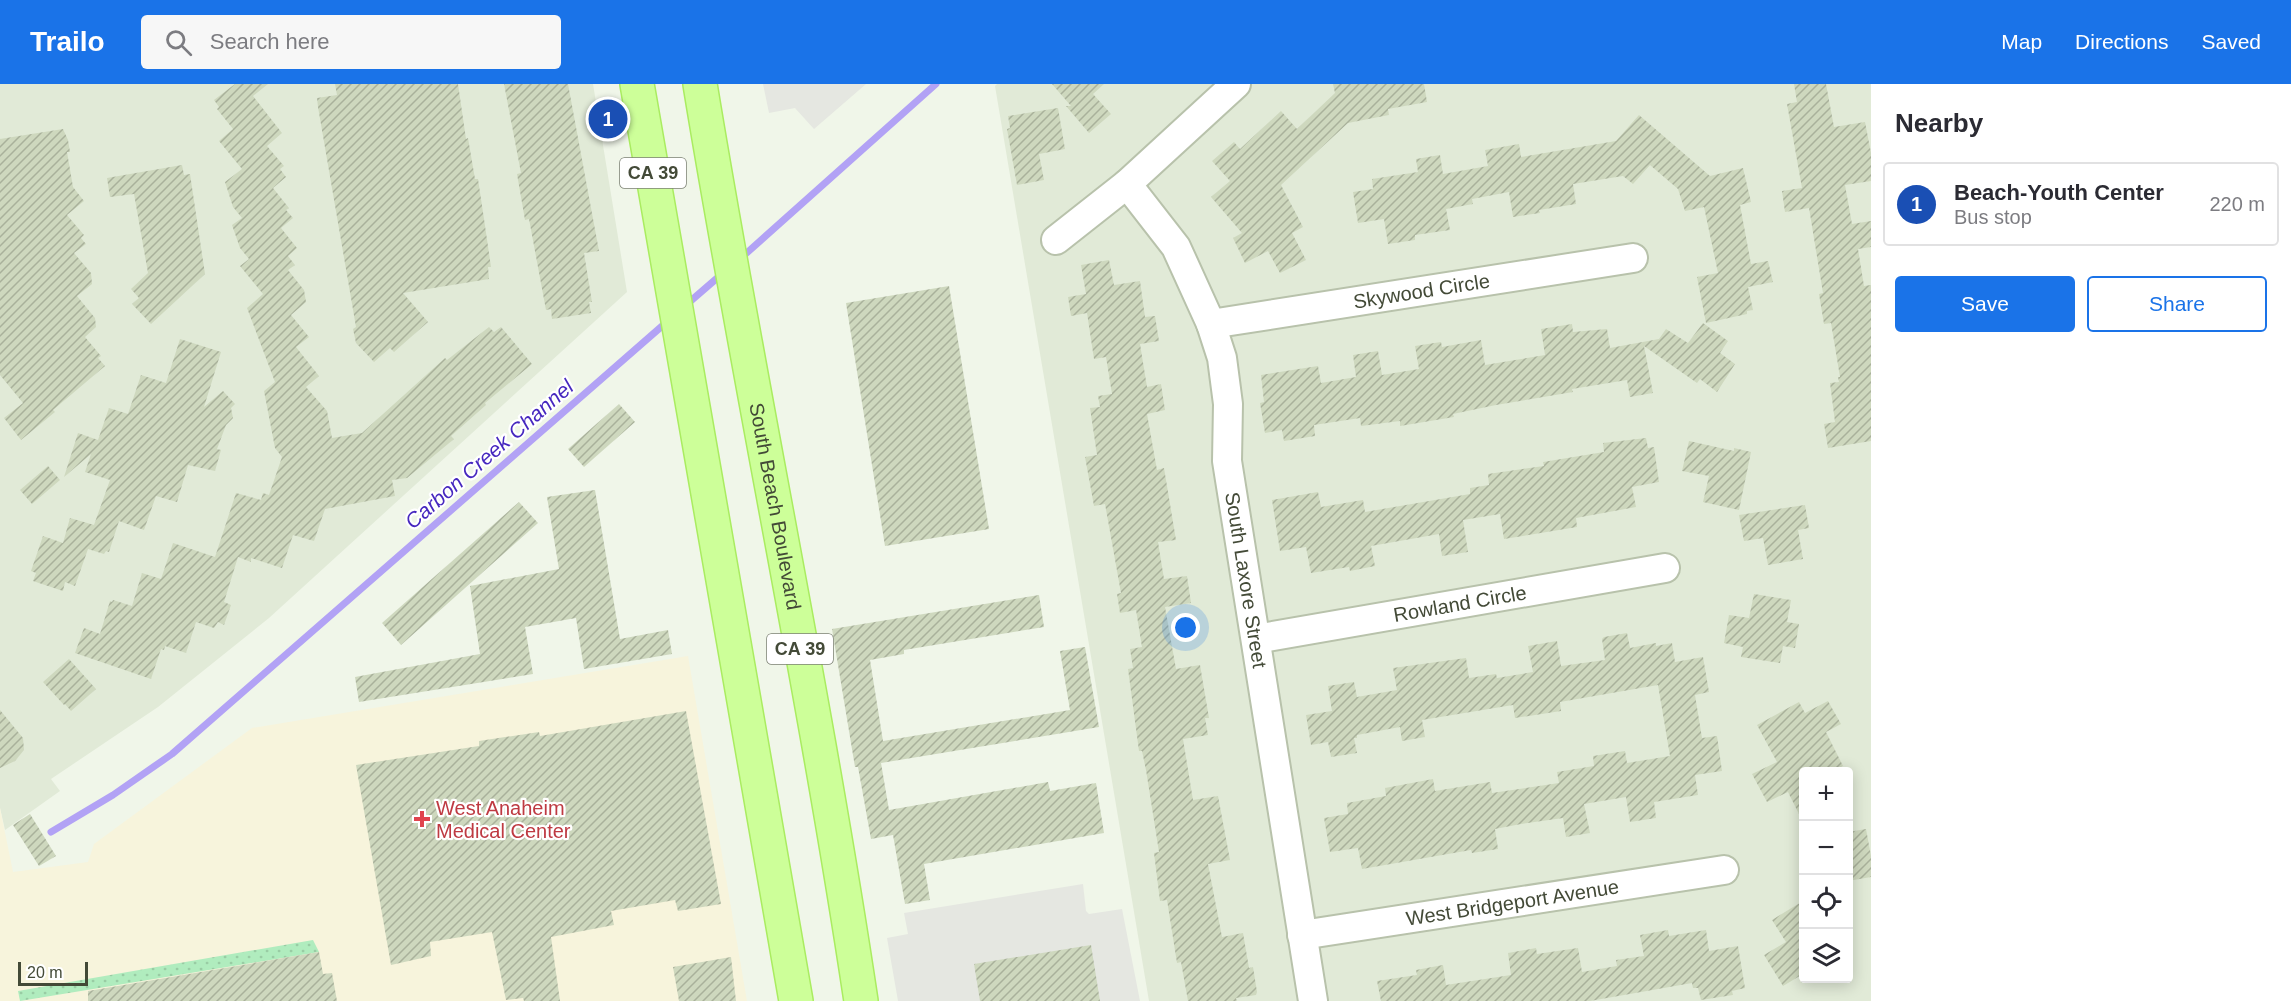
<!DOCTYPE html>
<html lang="en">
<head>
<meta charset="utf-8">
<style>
	:root { --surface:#fff; --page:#f7f7f7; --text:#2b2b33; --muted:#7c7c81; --line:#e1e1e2; --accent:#1a73e8 }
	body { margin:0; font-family:Arial,sans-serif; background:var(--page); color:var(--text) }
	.controls { position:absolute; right:18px; bottom:18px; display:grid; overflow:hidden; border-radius:6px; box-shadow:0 3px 15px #0003 }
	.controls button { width:54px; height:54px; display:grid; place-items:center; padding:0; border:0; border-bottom:2px solid var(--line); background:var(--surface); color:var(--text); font:30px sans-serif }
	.scale { position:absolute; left:18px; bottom:15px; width:70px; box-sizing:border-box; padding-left:6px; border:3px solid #434a37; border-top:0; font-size:16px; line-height:21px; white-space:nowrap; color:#434a37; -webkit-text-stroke:4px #fff; paint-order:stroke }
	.you { position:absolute; left:1186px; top:544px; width:21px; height:21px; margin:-15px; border:4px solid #fff; border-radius:50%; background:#1a73e8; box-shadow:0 0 0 9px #1a73e833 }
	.badge { display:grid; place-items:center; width:39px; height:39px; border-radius:50%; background:var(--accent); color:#fff; font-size:20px; font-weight:700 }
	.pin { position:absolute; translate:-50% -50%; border:3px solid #fff; box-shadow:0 2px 6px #0006 }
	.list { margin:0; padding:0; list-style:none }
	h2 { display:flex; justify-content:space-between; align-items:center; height:78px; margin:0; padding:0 24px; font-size:26px }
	h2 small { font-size:20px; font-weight:400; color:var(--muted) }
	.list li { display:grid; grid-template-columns:39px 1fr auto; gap:18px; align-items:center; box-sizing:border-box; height:84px; margin:0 12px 12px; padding:0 12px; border:2px solid var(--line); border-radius:6px }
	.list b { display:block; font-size:22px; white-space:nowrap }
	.list p { margin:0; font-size:20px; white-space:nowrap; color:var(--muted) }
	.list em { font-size:20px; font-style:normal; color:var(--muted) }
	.actions { display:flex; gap:12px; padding:18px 24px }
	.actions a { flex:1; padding:14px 0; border:2px solid var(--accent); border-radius:6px; text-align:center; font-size:21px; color:var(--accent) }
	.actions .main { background:var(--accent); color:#fff }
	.icon { flex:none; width:33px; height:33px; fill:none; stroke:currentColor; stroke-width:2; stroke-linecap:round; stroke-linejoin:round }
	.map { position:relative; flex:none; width:1871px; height:917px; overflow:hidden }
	header { display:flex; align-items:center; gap:36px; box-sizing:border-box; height:84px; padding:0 30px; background:var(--accent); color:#fff }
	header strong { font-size:28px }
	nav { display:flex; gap:33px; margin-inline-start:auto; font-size:21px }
	.search { width:420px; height:54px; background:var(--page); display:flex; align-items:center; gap:15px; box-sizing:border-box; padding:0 21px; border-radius:6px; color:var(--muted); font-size:22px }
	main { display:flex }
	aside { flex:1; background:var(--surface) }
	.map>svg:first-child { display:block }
</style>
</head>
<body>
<header>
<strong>Trailo</strong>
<div class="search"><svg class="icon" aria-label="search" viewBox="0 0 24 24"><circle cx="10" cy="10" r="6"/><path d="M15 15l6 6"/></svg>Search here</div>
<nav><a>Map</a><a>Directions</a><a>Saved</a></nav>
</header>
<main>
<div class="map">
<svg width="1871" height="917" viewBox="0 0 1871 917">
	<defs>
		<pattern id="grass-dots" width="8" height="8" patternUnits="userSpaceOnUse" patternTransform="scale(1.5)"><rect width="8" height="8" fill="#b0ecbe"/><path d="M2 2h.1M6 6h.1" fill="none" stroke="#99cca4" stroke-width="1.8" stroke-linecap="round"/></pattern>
		<pattern id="building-hatch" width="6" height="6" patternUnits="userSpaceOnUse" patternTransform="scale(1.5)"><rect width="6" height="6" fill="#ced8be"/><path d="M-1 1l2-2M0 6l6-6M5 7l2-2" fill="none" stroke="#a9b19b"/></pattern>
	</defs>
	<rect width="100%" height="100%" fill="#f0f6e9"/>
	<g fill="#e1ead7" fill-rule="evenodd">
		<path d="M0,0H593L627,208L269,534L158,623L51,695L60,707L5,746L0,724Z"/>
		<path d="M997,0H1871V917H1149L995,2ZM1804,688H1848V894H1804Z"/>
	</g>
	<path fill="#f7f4dc" d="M688,572L747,917H0V724L13,788L88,778L94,760L252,644Z"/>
	<path fill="url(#grass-dots)" d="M313,856L319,868L20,917L18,907Z"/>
	<g fill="#e5e7e1">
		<path d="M763,0H866L814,45L795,24L769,29Z"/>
		<path d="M1083,800L1086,827L1089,830L1122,825L1140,917H898L887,854L908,850L904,829Z"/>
	</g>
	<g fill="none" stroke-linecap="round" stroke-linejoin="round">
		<g stroke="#b2a2f5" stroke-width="7">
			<path d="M741,174L936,0"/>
			<path d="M686,221L723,189"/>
			<path d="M51,748L113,711L172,670L669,236"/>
		</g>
	</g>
	<g fill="url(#building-hatch)">
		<path d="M235,0H268L253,12L282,49L267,62L284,82L280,85L286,93L273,104L289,124L286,126L293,134L281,144L297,164L288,172L295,181L288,186L304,206L306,218L291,231L309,253L296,263L319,292L306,303L327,327L332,354L362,349L445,274L447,276L489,243L494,248L501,243L532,280L485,319L486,321L451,352L454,355L407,394L392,396L395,412L325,425L314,457L293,451L282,484L251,474V478L238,473L224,518L231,521L224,541L218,538L214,544L196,538L186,569L165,562L164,566L161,565L151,595L75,569L84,544L100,550L110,517L112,518L113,516L132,522L142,489L161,495L173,459L215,473L236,409L261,416L263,409L269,411L282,373L275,364L264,307L275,298L247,224L263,210L240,182L249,175L240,164L232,141L242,134L233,123L225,98L242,85L219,57L233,45L217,25L219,23L214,16Z"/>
		<path d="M335,0H458L466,55L468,54L475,95H478L484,135L491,183H488L489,195L403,209L428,238L394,268L390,264L374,278L356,259L353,245L356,243L318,23L317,14L337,11Z"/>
		<path d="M504,0H568L599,167L584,169L592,218H589L591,229L552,235L551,225L546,226L529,135L525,136L517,90L521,89Z"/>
		<path d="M1052,0H1104L1093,10L1111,30L1089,49L1066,22H1071Z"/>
		<path d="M1333,0H1424L1427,18L1388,25L1389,31L1348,39L1281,101L1303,143L1292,149L1306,176L1280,189L1268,167L1245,179L1233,154L1242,149L1211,113L1230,97L1212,77L1234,58L1240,65L1281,27L1297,45L1335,9Z"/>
		<path d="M1794,0H1826L1834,43L1865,38L1871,69V97L1845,101L1852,140L1871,137V163L1858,165L1864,202L1871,201V357L1828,364L1824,340L1835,338L1830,299L1839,298L1838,293H1840L1831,239L1824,240L1819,210L1823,209L1809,124L1785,128L1782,107L1802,104L1787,20L1797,18Z"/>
		<path d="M1058,24L1065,65L1039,70L1044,96L1017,101L1007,45L1010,44L1008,32Z"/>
		<path d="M1639,31L1710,92L1743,84L1751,118L1740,121L1751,180L1768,177L1773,198L1748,203L1753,226L1747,227V230L1706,239L1697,193L1718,189L1704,123L1685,127L1678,105L1650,81L1633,100L1623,92L1573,100L1576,120L1539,126L1540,129L1513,133L1509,108L1472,115L1473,120L1446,125L1450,146L1415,151V156L1388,160L1384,135L1358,139L1353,108L1373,105L1372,95L1418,88L1416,75L1440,71L1443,90L1488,82L1485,66L1519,60L1521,73L1616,57Z"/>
		<path d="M63,45L68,56L70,68H67L73,103L84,117L67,131L84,151L81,154L86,160L74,169L91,189L92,200L77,212L95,234L96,243L85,253L101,272L98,274L105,282L53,326L55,328L21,356L4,334L23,319L0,291V55Z"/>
		<path d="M182,81L184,91L190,90L205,190L151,240L132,220L139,214L131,205L148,189L134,110L110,113L107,94Z"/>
		<path d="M1109,176L1114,201L1140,197L1145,233L1155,232L1159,257L1140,260L1147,303L1161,300L1165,326L1147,330L1157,386L1164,384L1176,456L1158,458L1164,495L1187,492L1191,519L1165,523L1176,585L1200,581L1209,634H1205L1208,651L1183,655L1193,716L1218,712L1230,776L1208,780L1222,853L1243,849L1249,884L1253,883L1257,908L1256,911L1236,914L1237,917H1188L1181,878L1177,879L1167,816L1160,817L1154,769L1159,768L1146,686L1142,667H1139L1128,585L1133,584L1130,565L1142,563L1136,526L1120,529L1117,510L1121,509L1105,420L1094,422L1085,373L1097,371L1090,324L1100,323L1098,312L1112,310L1106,273L1094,275L1087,229L1071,232L1068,213L1086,210L1081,181Z"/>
		<path d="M949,202L989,445L885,462L846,219Z"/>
		<path d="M1703,239L1728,257L1720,269L1735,280L1717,308L1700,295L1697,299L1644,262L1653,309L1630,313L1627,296L1572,305L1573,308L1496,321L1453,330L1454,333L1400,342V337L1361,342L1360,334L1314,341L1315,352L1284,357L1282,346L1265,349L1260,319L1264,318L1261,291L1318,282L1321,299L1356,293L1353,271L1378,267L1382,291L1419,285L1415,262L1441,258L1442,263L1481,256L1485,281L1545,271L1541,245L1572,240L1573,248L1607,245L1610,264L1659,255L1666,245L1688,259Z"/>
		<path d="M180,255L221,268L204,323L223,307L235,320L231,324L233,334L226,341L217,365L221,366L215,387L188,381L177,418L156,412L144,446L119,437L109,468L106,467L104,470L88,465L75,502L65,498L63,507L33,497L36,489L31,487L43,452L63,459L70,434L94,441L110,396L85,388L91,370L64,393L78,349L98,356L109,324L128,330L141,291L166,299Z"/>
		<path d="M619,320L635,338L584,383L568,365Z"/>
		<path d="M1646,354L1648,364L1654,363L1659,398L1632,403L1636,423L1576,434L1577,443L1504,455L1500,430L1463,436L1468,468L1442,472L1439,450L1371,462L1375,482L1350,487L1349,483L1311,489L1306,463L1280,467L1272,416L1318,408L1321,423L1363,416L1365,428L1470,410V404L1489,401L1488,390L1544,382L1543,378L1604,368L1603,359Z"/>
		<path d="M1689,357L1734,367V364L1751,368L1739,426L1703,418L1709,392L1682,387Z"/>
		<path d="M48,382L60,396L32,420L20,406Z"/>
		<path d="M595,406L620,555L668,546L672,570L584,585L576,534L525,543L533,590L359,618L355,593L480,570L470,502L559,485L547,413Z"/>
		<path d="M519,418L538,439L401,561L382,539Z"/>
		<path d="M1805,421L1809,444L1798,446L1803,475L1768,481L1763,454L1744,457L1739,431Z"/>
		<path d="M1754,510L1791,516L1787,538L1799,540L1795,564L1783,562L1780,579L1741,573L1743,563L1724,559L1729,531L1749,534Z"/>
		<path d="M1039,511L1044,543L904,566V570L870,576L883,657L1070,626L1060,567L1085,563L1099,643L881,679L889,726L1048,698L1050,707L1096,699L1104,749L924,780L930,816L905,820L893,751L871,755L858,683H855L832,545Z"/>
		<path d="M1627,549L1630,564L1656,559V562L1672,559L1675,578L1703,573L1709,608L1695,611L1702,654L1717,652L1722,687L1695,691L1698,711L1654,718L1656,734L1630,738L1626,713L1584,720L1590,749L1566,753L1563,734L1521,740L1495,745L1498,765L1472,769L1471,766L1362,785L1358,764L1330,768L1324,734L1348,730L1347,719L1386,712L1385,704L1433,695L1435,707L1490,698L1492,709L1559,699L1557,688L1594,682L1593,672L1625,667L1627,679L1670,672L1658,601L1560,618L1561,627L1515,634L1513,621L1422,636L1425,653L1402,657L1400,643L1357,651V654H1354L1357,669L1331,673L1328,658L1311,661L1306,631L1332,627L1328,602L1354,598L1357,613L1397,606L1393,584L1466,574L1469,594L1496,590L1497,594L1533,588L1528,562L1557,557L1561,582L1605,576L1602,555L1604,553Z"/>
		<path d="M69,575L96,605L71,627L65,620L64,621L43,598Z"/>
		<path d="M1828,617L1841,640L1826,648L1843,682L1833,687H1803V738L1788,708L1767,718L1752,690L1777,678L1757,641L1799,618L1805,629Z"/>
		<path d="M0,626L23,654L24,666L15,677L0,684Z"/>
		<path d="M686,627L721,820L678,827L675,816L611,827L614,841L551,853L560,917H524L523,914L506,916L492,848L430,858L431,872L391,881L356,681L479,662V657L539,648L540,652Z"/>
		<path d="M30,730L56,772L39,782L13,741Z"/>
		<path d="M1866,745L1871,772V793L1848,797V748Z"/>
		<path d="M1803,817V890L1783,902L1764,871L1786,858L1772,836Z"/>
		<path d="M1668,846L1669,852L1706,846L1709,867L1738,862L1745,904L1732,907L1733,911L1701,916L1698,904H1693L1692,899L1590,917H1381L1377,897L1417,891L1416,886L1443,881L1446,901L1511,891L1508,869L1536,864L1537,870L1578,864L1582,888L1617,882L1616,876L1644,872L1640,851Z"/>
		<path d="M1091,861L1100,917H980L974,880Z"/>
		<path d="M319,868L323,890L332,889L337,917H88V907Z"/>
		<path d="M731,873L736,917H679L673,883Z"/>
	</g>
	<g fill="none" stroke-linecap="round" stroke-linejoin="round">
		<defs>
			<g id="street">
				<path id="s1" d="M1127,100L1176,163L1211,240L1222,274L1228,320L1227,377L1313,917"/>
				<path d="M1056,156L1127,100L1236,0"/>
				<path id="s2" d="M1211,240L1633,174"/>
				<path id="s3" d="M1256,555L1665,484"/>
				<path id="s4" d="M1302,851L1724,786"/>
			</g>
			<g id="primary">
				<path d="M637,0L796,917"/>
				<path id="s5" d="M700,0C750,306 815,610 861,917"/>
			</g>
		</defs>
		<use href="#street" stroke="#b8c2ab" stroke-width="32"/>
		<use href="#primary" stroke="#aaec61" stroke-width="36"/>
		<use href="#street" stroke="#fff" stroke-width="28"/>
		<use href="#primary" stroke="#cdff99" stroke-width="33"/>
	</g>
	<path fill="#e0444e" stroke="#fff" stroke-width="2" d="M419 726h6v6h6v6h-6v6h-6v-6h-6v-6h6z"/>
	<g text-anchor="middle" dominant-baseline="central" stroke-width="4.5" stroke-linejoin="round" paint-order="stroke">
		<g fill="#fff" stroke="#7b8073" stroke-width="1.5">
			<rect x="620" y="74" width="66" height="30" rx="4.5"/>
			<rect x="767" y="550" width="66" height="30" rx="4.5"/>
		</g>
		<g font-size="18" font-weight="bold" fill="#434a37">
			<text x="653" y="89">CA 39</text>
			<text x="800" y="565">CA 39</text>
		</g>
		<g font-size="20" fill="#434a37" stroke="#fff">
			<text stroke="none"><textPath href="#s2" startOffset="213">Skywood Circle</textPath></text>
			<text stroke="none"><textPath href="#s5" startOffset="429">South Beach Boulevard</textPath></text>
			<text stroke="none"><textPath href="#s1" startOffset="424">South Laxore Street</textPath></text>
			<text stroke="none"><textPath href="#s3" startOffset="207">Rowland Circle</textPath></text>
			<text stroke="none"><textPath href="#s4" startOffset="213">West Bridgeport Avenue</textPath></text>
		</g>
		<g font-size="20" fill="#be3a42" stroke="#fff" text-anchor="start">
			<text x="436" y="724">West Anaheim<tspan x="436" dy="23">Medical Center</tspan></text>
		</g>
		<g font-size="21" font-style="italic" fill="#4627bf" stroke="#fff">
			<text transform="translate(489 370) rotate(-41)">Carbon Creek Channel</text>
		</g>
	</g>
</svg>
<div class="controls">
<button>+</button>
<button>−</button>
<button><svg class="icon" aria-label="locate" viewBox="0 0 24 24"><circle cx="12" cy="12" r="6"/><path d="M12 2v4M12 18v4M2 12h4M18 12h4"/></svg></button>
<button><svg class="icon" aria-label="layers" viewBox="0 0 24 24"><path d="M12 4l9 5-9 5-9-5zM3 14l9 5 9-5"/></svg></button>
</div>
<div class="scale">20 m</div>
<div class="you"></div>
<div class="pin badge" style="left:608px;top:35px;background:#1a4fb4">1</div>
</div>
<aside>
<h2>Nearby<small></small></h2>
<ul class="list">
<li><span class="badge" style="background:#1a4fb4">1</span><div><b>Beach-Youth Center</b><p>Bus stop</p></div><em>220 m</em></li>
</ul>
<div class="actions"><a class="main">Save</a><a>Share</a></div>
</aside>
</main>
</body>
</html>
